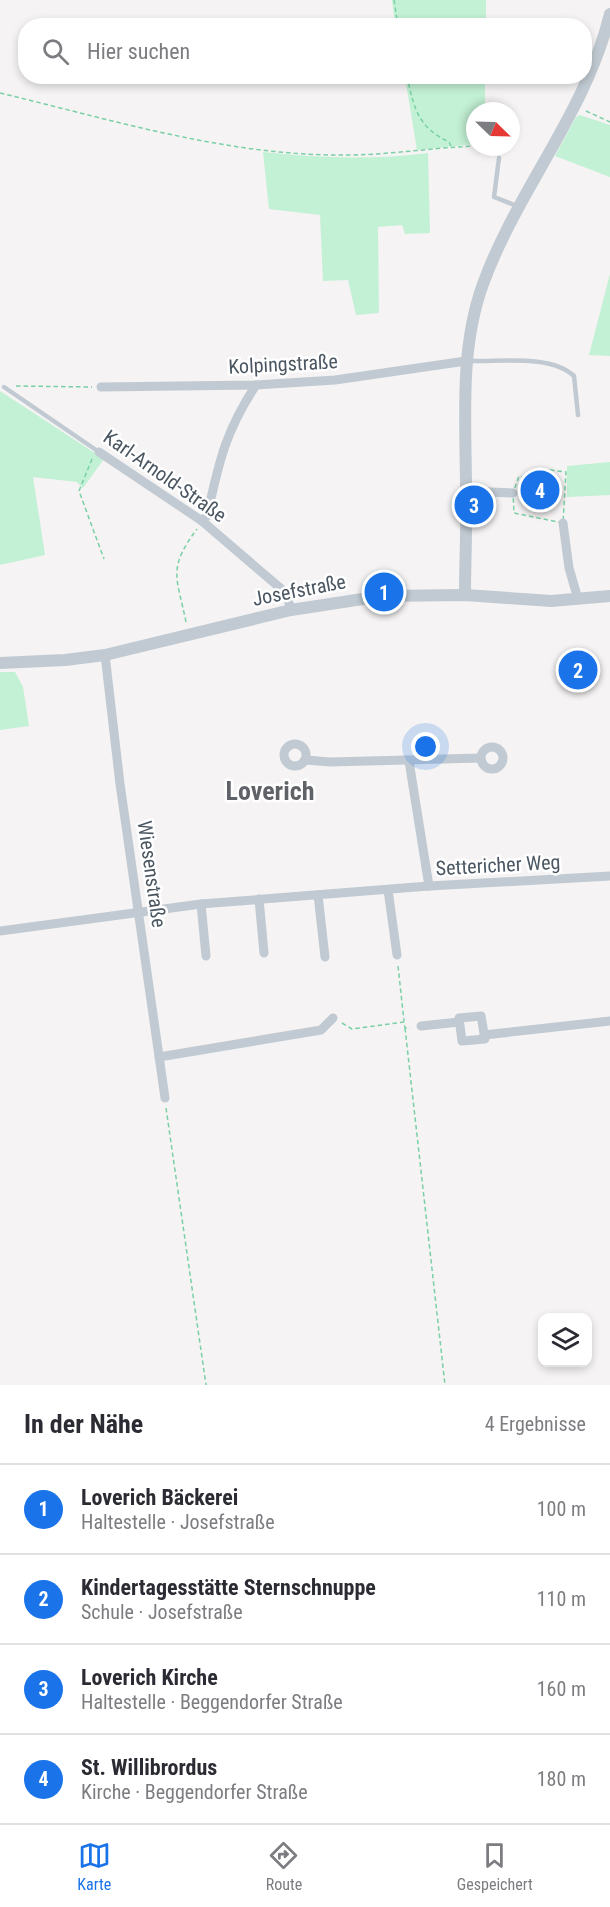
<!DOCTYPE html>
<html lang="de">
<head>
<meta charset="utf-8">
<style>
	:root { --surface:#fff; --page:#f7f7f7; --text:#2b2b33; --muted:#7c7c81; --line:#e1e1e2; --accent:#1a73e8 }
	body { margin:0; font-family:"Roboto Condensed",sans-serif; background:var(--page); color:var(--text) }
	.controls { position:absolute; right:18px; bottom:18px; display:grid; overflow:hidden; border-radius:12px; box-shadow:0 3px 9px #0003 }
	.controls button { width:54px; height:54px; display:grid; place-items:center; padding:0; border:0; border-bottom:2px solid var(--line); background:var(--surface); color:var(--text); font:30px sans-serif }
	.compass { position:absolute; left:466px; top:102px; width:54px; height:54px; border-radius:50%; background:var(--surface); box-shadow:0 3px 9px #0003; rotate:113deg }
	.you { position:absolute; left:426px; top:747px; width:21px; height:21px; margin:-15px; border:4px solid #fff; border-radius:50%; background:#1a73e8; box-shadow:0 0 0 9px #1a73e833 }
	.badge { display:grid; place-items:center; width:39px; height:39px; border-radius:50%; background:var(--accent); color:#fff; font-size:20px; font-weight:700 }
	.pin { position:absolute; translate:-50% -50%; border:3px solid #fff; box-shadow:0 2px 6px #0006 }
	.list { margin:0; padding:0; list-style:none }
	h2 { display:flex; justify-content:space-between; align-items:center; height:78px; margin:0; padding:0 24px; font-size:26px }
	h2 small { font-size:20px; font-weight:400; color:var(--muted) }
	.list li { display:grid; grid-template-columns:39px 1fr auto; gap:18px; align-items:center; box-sizing:border-box; height:90px; padding:0 24px; border-top:2px solid var(--line) }
	.list b { display:block; font-size:22px; white-space:nowrap }
	.list p { margin:0; font-size:20px; white-space:nowrap; color:var(--muted) }
	.list em { font-size:20px; font-style:normal; color:var(--muted) }
	.icon { flex:none; width:33px; height:33px; fill:none; stroke:currentColor; stroke-width:2; stroke-linecap:round; stroke-linejoin:round }
	.map { position:relative; flex:none; width:610px; height:1385px; overflow:hidden }
	.search { position:absolute; background:var(--surface); box-shadow:0 3px 9px #0003; left:18px; right:18px; top:18px; height:66px; display:flex; align-items:center; gap:15px; box-sizing:border-box; padding:0 21px; border-radius:24px; color:var(--muted); font-size:22px }
	.sheet { height:438px; background:var(--surface) }
	nav { display:flex; justify-content:space-around; align-items:center; box-sizing:border-box; height:84px; border-top:2px solid var(--line); background:var(--surface); font-size:16px; color:var(--muted) }
	nav a { display:grid; justify-items:center; gap:3px }
	nav .on { color:var(--accent) }
	.map>svg:first-child { display:block }
</style>
</head>
<body>
<div class="map">
<svg width="610" height="1385" viewBox="0 0 610 1385">
	<rect width="100%" height="100%" fill="#f5f3f3"/>
	<g fill="#c3f1d5">
		<path d="M392,0H486V25H395Z"/>
		<path d="M405,77H485V111H475V144L417,150Z"/>
		<path d="M580,115L610,125V177L555,156L576,117Z"/>
		<path d="M263,152C318,158 373,160 428,153L430,233L405,234L402,225L378,227L379,313L356,315L348,280L323,281L320,215L269,209Z"/>
		<path d="M610,274V356L589,355Z"/>
		<path d="M0,391L104,459L83,488L77,482L33,477L45,555L0,565Z"/>
		<path d="M610,462V495L567,497V466Z"/>
		<path d="M0,672H15L23,687L29,726L0,730Z"/>
	</g>
	<g fill="none" stroke-linecap="round" stroke-linejoin="round">
		<g stroke="#7ad0a6" stroke-width="1.5" stroke-dasharray="4.5 3" stroke-linecap="butt">
			<path d="M394,0L398,26"/>
			<path d="M407,76C414,109 418,127 449,142L451,146"/>
			<path d="M0,93C109,119 221,154 335,155C382,156 428,148 475,146"/>
			<path d="M586,111L610,122"/>
			<path d="M483,147L495,152"/>
			<path d="M16,386L92,387"/>
			<path d="M92,459L79,491L104,559"/>
			<path d="M550,470L566,472L563,523L514,513L513,493L519,476L547,483Z"/>
			<path d="M186,622C177,577 167,569 197,529"/>
			<path d="M398,966L404,1021"/>
			<path d="M342,1023L352,1029L404,1022L405,1028H410"/>
			<path d="M405,1028L445,1385"/>
			<path d="M166,1108L206,1385"/>
		</g>
		<g stroke="#c1cad2" stroke-width="4.5">
			<path d="M499,158L494,197L517,206"/>
			<path d="M469,361C500,362 551,354 574,376L578,415"/>
			<path d="M4,387L99,452"/>
		</g>
		<g stroke="#c1cad2" stroke-width="9">
			<path d="M101,387L256,385L335,380L466,361"/>
			<path d="M99,452L202,521L286,593L291,610"/>
			<path d="M466,491L513,493"/>
			<path d="M202,521L207,516C219,462 225,432 256,385"/>
			<path d="M563,523L569,568L578,599"/>
			<path d="M105,655L120,784L165,1098"/>
			<circle cx="295" cy="755" r="11"/>
			<circle cx="492" cy="758" r="11"/>
			<path d="M306,760L330,762L481,758"/>
			<path d="M409,761L429,886"/>
			<path d="M388,890L397,955"/>
			<path d="M318,895L325,957"/>
			<path d="M259,899L264,953"/>
			<path d="M201,904L206,956"/>
			<path d="M0,931L201,904L429,886L610,876"/>
			<path d="M481,1016L485,1039L462,1041L459,1018Z"/>
			<path d="M421,1026L459,1022"/>
			<path d="M484,1035L610,1021"/>
			<path d="M159,1057L321,1030L333,1018"/>
		</g>
		<g stroke="#c1cad2" stroke-width="12">
			<path d="M465,595C465,560 467,526 466,491C466,422 459,350 483,284C517,190 586,113 610,14"/>
			<path d="M0,663L65,660L105,655L291,610L382,596L465,595L551,601L610,596"/>
		</g>
	</g>
	<g text-anchor="middle" dominant-baseline="central" stroke-width="5" stroke-linejoin="round" paint-order="stroke">
		<g font-size="20" fill="#4a5661" stroke="#fff">
			<text transform="translate(283 364) rotate(-3)">Kolpingstraße</text>
			<text transform="translate(165 476) rotate(35)">Karl-Arnold-Straße</text>
			<text transform="translate(299 590) rotate(-11)">Josefstraße</text>
			<text transform="translate(498 865) rotate(-3)">Settericher Weg</text>
			<text transform="translate(152 874) rotate(82)">Wiesenstraße</text>
		</g>
		<g font-size="26" font-weight="bold" fill="#5f6368" stroke="#fff">
			<text x="270" y="791">Loverich</text>
		</g>
	</g>
</svg>
<div class="controls">
<button><svg class="icon" aria-label="layers" viewBox="0 0 24 24"><path d="M12 4l9 5-9 5-9-5zM3 14l9 5 9-5"/></svg></button>
</div>
<svg class="compass" viewBox="-18 -18 36 36"><path d="M0-13l5 13h-10z" fill="#e53935"/><path d="M0 13l5-13h-10z" fill="#7c7c81"/></svg>
<div class="you"></div>
<div class="pin badge" style="left:384px;top:592px">1</div>
<div class="pin badge" style="left:578px;top:670px">2</div>
<div class="pin badge" style="left:474px;top:505px">3</div>
<div class="pin badge" style="left:540px;top:490px">4</div>
<div class="search"><svg class="icon" aria-label="search" viewBox="0 0 24 24"><circle cx="10" cy="10" r="6"/><path d="M15 15l6 6"/></svg>Hier suchen</div>
</div>
<section class="sheet">
<h2>In der Nähe<small>4 Ergebnisse</small></h2>
<ul class="list">
<li><span class="badge">1</span><div><b>Loverich Bäckerei</b><p>Haltestelle · Josefstraße</p></div><em>100 m</em></li>
<li><span class="badge">2</span><div><b>Kindertagesstätte Sternschnuppe</b><p>Schule · Josefstraße</p></div><em>110 m</em></li>
<li><span class="badge">3</span><div><b>Loverich Kirche</b><p>Haltestelle · Beggendorfer Straße</p></div><em>160 m</em></li>
<li><span class="badge">4</span><div><b>St. Willibrordus</b><p>Kirche · Beggendorfer Straße</p></div><em>180 m</em></li>
</ul>
</section>
<nav>
<a class="on"><svg class="icon" aria-label="map" viewBox="0 0 24 24"><path d="M3 6l6-2 6 2 6-2v14l-6 2-6-2-6 2zM9 4v14M15 6v14"/></svg>Karte</a>
<a><svg class="icon" aria-label="directions" viewBox="0 0 24 24"><path d="M12 3l9 9-9 9-9-9zM9 14v-3h6M13 9l2 2-2 2"/></svg>Route</a>
<a><svg class="icon" aria-label="saved" viewBox="0 0 24 24"><path d="M7 4h10v16l-5-4-5 4z"/></svg>Gespeichert</a>
</nav>
</body>
</html>
